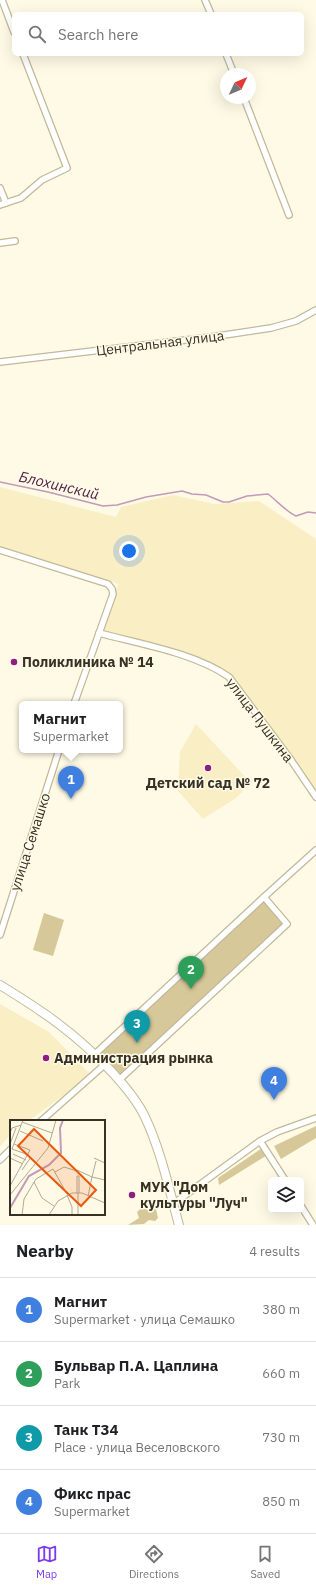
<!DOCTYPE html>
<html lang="en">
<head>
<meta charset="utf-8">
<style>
	:root { --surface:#fff; --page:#f2f2f2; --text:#202124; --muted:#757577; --line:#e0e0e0; --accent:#7c3aed }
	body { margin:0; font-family:"IBM Plex Sans",sans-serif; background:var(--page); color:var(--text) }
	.controls { position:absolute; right:12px; bottom:12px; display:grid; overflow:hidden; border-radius:6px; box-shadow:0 4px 16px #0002 }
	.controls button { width:36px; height:36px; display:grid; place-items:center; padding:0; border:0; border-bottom:1px solid var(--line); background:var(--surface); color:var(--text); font:20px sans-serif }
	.compass { position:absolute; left:220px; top:68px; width:36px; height:36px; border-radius:50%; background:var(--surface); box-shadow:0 4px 16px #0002; rotate:46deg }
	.you { position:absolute; left:129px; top:551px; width:14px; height:14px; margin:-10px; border:3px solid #fff; border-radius:50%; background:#1a73e8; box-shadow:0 0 0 6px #1a73e833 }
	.badge { display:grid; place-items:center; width:26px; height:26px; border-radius:50%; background:var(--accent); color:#fff; font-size:13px; font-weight:700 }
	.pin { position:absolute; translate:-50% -33px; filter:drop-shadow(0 1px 2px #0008) }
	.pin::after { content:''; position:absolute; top:21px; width:14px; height:12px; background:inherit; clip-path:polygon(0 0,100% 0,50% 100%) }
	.popup { position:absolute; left:19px; top:701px; width:104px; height:52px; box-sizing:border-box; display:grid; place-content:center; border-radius:6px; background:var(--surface); filter:drop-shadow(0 1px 3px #0005); font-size:13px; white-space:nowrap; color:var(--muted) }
	.popup b { font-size:15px; color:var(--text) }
	.popup::after { content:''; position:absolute; left:50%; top:100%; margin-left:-8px; border:8px solid transparent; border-top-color:var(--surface) }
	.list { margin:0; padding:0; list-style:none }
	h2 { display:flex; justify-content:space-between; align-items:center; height:52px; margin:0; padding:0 16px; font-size:17px }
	h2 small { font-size:13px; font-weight:400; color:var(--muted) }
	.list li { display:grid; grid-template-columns:26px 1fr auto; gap:12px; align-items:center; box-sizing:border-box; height:64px; padding:0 16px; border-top:1px solid var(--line) }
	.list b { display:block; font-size:15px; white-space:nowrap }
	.list p { margin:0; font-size:13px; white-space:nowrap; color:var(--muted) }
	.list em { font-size:13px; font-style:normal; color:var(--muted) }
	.icon { flex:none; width:22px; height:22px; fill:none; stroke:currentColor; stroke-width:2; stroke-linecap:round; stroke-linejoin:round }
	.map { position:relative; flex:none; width:316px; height:1225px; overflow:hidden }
	.search { position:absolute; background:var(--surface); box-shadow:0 4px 16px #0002; left:12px; right:12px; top:12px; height:44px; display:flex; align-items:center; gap:10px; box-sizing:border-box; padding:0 14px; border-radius:6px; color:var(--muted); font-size:15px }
	.sheet { height:308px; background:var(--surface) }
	nav { display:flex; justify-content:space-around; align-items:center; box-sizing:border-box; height:56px; border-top:1px solid var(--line); background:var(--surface); font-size:11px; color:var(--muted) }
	nav a { display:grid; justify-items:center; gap:2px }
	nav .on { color:var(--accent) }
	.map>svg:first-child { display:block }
</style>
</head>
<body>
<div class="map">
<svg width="316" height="1225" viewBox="0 0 316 1225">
	<rect width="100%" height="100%" fill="#fffae5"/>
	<g fill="#faeec5">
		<path d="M0,487L116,517L121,507L173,495L214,504L259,501L316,539V793L245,696L218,668L103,632L118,584L0,546Z"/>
		<path d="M196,724L251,783L236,798L203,819L178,791L180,752Z"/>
		<path d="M0,1004L49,1032L89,1073L63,1096L28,1121H11V1134L0,1146Z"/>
	</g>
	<g fill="#d6c898">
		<path d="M261,902H265L283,923L282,927L123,1074L120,1075L101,1056L102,1051Z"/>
		<path d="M44,913L64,920L53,956L33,950Z"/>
		<path d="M316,1126V1138L281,1159L274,1146Z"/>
		<path d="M265,1146L269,1154L219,1185L218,1178Z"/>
		<path d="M150,1200H154L158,1218L155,1221L149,1220L144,1224L128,1225L139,1218L137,1212Z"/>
	</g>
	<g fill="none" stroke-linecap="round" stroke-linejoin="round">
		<path stroke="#c39aba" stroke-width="1.5" d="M0,482L48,492L103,506L117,505L146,497L182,491L192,494L206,495L223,502H229L247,496L268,494C276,500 288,513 296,516L308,512L316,513"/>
		<defs>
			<g id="street">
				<path d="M2,0L14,32"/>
				<path d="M205,0L211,14"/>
				<path d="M226,54L234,74"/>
				<path d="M244,98L289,215"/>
				<path d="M0,188L6,203"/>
				<path d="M0,205L21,198L42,180L67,168L23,54"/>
				<path d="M0,243L15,241"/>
				<path d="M0,362L211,337L271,328L296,321L316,310"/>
				<path d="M0,550L108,584L112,589L113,594L74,704"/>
				<path d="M99,633C140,644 195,653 229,677L291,760L316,797"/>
				<path d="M264,897L316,850"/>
				<path d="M0,935L59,750"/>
				<path d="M95,1054L264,897L287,924L119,1080"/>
				<path d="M41,1121L102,1067"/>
				<path d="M260,1141L285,1180"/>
				<path d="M0,1160L11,1149"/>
				<path d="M173,1204L260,1141L277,1132L316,1118"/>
				<path d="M301,1206L313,1225"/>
			</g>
			<path id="secondary" d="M0,985C44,1012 75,1033 111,1071C124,1085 137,1100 145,1117C161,1151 169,1189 179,1225"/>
		</defs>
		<use href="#street" stroke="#c2b998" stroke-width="8"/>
		<use href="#secondary" stroke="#c2b998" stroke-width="10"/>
		<use href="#street" stroke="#fff" stroke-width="5.5"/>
		<use href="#secondary" stroke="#fff" stroke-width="8"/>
	</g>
	<g fill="#8e1e80" stroke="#fffae5" stroke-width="1.5">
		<circle cx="14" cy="662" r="4"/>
		<circle cx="208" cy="768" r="4"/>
		<circle cx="46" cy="1058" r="4"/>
		<circle cx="132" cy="1195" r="4"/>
	</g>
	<g text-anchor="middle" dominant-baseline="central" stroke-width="3" stroke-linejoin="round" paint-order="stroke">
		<g font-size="14" fill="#353125" stroke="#fffae5">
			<text transform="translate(160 343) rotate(-7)">Центральная улица</text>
			<text transform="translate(260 720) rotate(53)">улица Пушкина</text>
			<text transform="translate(30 842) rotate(-72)">улица Семашко</text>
		</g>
		<g font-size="14" font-weight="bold" fill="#353125" stroke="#fffae5" text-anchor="start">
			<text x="22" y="662">Поликлиника № 14</text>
			<text x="208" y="783" text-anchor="middle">Детский сад № 72</text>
			<text x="54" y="1058">Администрация рынка</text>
			<text x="140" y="1187">МУК "Дом<tspan x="140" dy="16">культуры "Луч"</tspan></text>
		</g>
		<g font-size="15" font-style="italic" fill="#4e1c47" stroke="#fffae5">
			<text transform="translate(59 485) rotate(13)">Блохинский</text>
		</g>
	</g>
	<g transform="translate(10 1120)">
		<rect width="95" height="95" fill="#fffae5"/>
		<path fill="none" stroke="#c39aba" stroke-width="2" d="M0,88L19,56L39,45L51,33L50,8L53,0"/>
		<path fill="none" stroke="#aeaa98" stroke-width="1" d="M13,0L2,29L19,35M12,2L42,13M10,11L33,21M0,13L2,8L11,5M0,24L6,8M3,34L16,40M0,38L13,44M84,38L95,43M12,50L21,37M67,50L82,57L86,41M45,52L54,47L67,51M24,62L32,78L44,86M0,66L20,30L4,24M67,73V56H69V73M68,73V95M0,75L38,28L46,0M57,75L62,87V95M78,76L82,57L95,60M12,95L14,79L26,59L43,49L57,74M39,95L48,81L62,73H72L95,83"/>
		<path fill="#e8590c" fill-opacity="0.15" stroke="#e8590c" stroke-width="2" d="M24,9L86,70L71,86L8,26Z"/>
		<rect width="95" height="95" fill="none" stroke="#353125" stroke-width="2"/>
	</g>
</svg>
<div class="controls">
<button><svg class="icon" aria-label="layers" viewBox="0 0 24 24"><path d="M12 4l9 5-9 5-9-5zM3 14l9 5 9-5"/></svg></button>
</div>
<svg class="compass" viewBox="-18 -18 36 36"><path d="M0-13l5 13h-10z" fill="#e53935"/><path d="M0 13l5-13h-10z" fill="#757577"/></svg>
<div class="you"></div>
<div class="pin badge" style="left:71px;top:799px;background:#3f7fe0">1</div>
<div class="popup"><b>Магнит</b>Supermarket</div>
<div class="pin badge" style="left:191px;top:989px;background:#2e9e5b">2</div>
<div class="pin badge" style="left:137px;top:1043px;background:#0f9aa8">3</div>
<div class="pin badge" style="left:274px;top:1100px;background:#3f7fe0">4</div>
<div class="search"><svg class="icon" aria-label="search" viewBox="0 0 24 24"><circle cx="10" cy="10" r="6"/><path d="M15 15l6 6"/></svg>Search here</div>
</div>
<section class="sheet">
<h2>Nearby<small>4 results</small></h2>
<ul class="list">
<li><span class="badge" style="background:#3f7fe0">1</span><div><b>Магнит</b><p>Supermarket · улица Семашко</p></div><em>380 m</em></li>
<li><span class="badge" style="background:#2e9e5b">2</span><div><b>Бульвар П.А. Цаплина</b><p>Park</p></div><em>660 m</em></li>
<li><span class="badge" style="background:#0f9aa8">3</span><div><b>Танк T34</b><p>Place · улица Веселовского</p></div><em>730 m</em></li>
<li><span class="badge" style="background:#3f7fe0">4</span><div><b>Фикс прас</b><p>Supermarket</p></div><em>850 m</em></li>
</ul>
</section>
<nav>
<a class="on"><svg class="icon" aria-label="map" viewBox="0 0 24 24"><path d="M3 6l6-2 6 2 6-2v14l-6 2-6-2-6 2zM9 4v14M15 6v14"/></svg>Map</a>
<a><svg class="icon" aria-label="directions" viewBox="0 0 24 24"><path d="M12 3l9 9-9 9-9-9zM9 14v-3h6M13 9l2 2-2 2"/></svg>Directions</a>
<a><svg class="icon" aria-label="saved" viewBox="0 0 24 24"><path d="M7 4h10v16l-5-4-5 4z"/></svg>Saved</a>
</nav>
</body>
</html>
